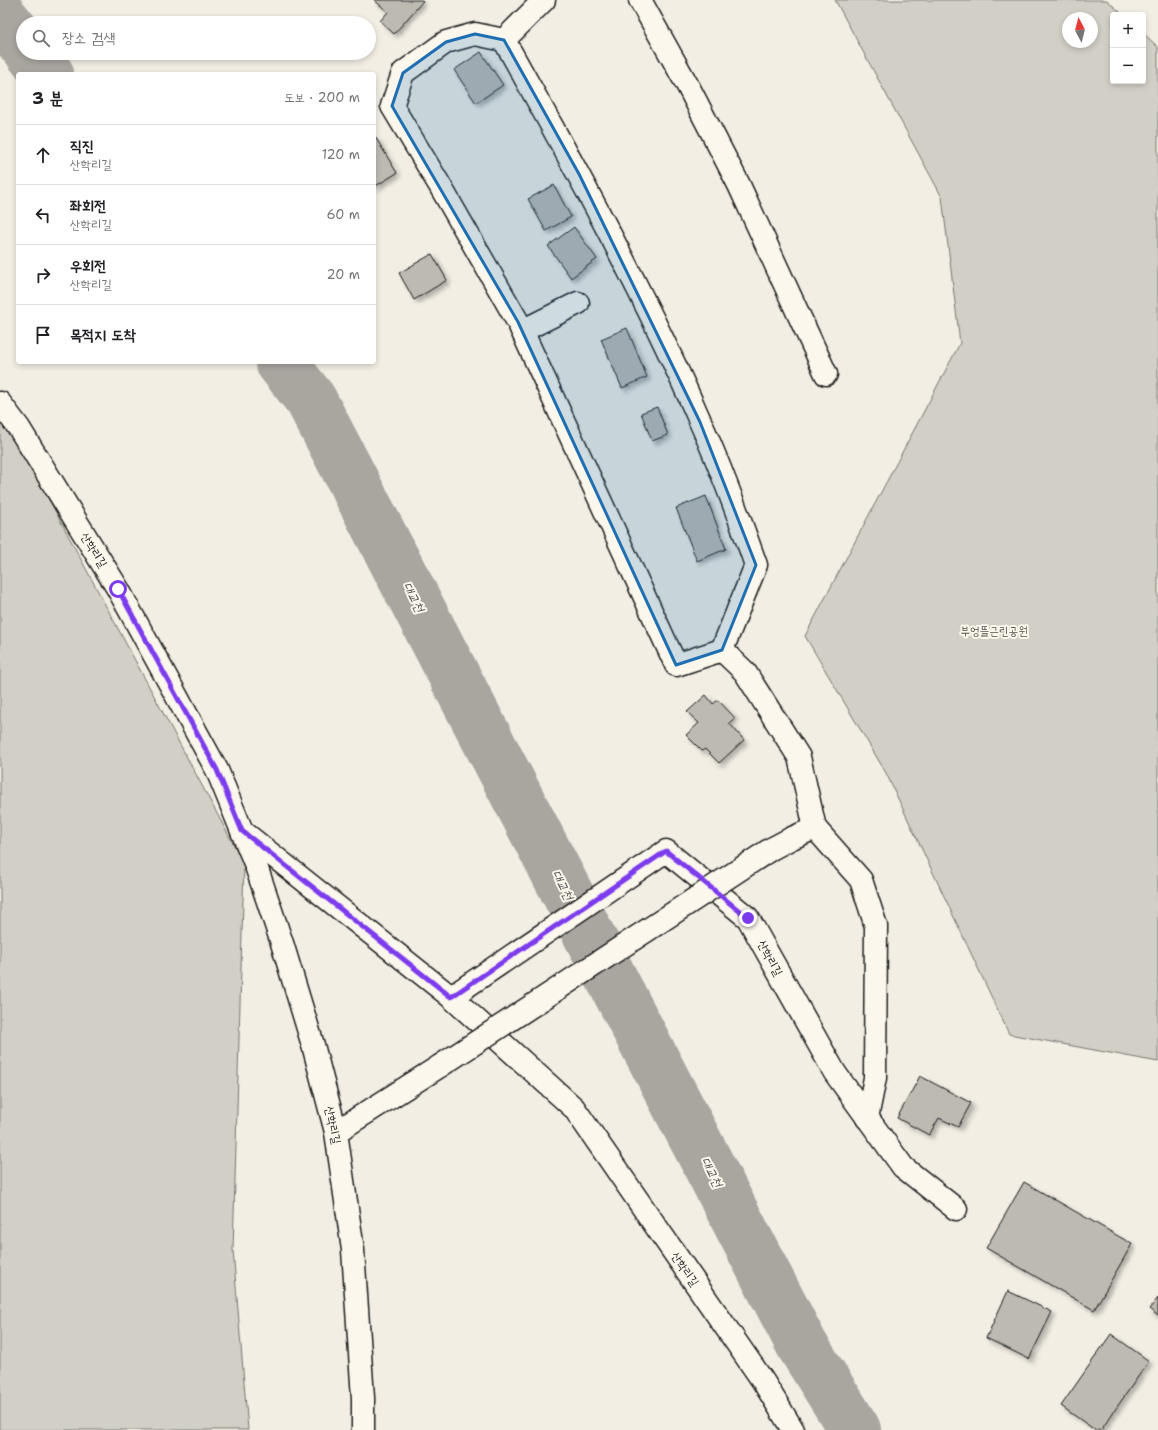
<!DOCTYPE html>
<html lang="ko">
<head>
<meta charset="utf-8">
<style>
	:root { --surface:#fff; --page:#f6f6f6; --text:#202124; --muted:#757577; --line:#e0e0e0 }
	body { margin:0; font-family:"Shantell Sans","Poor Story",sans-serif; background:var(--page); color:var(--text) }
	.controls { position:absolute; right:12px; top:12px; display:grid; overflow:hidden; border-radius:4px; box-shadow:0 2px 6px #0003 }
	.controls button { width:36px; height:36px; display:grid; place-items:center; padding:0; border:0; border-bottom:1px solid var(--line); background:var(--surface); color:var(--text); font:20px sans-serif }
	.compass { position:absolute; left:1062px; top:12px; width:36px; height:36px; border-radius:50%; background:var(--surface); box-shadow:0 2px 6px #0003; rotate:353deg }
	.stop { position:absolute; width:12px; height:12px; margin:-9px; border:3px solid #7c3aed; border-radius:50%; background:#fff }
	.stop.end { background:#7c3aed; border-color:#fff; box-shadow:0 1px 4px #0008 }
	.list { margin:0; padding:0; list-style:none }
	h2 { display:flex; justify-content:space-between; align-items:center; height:52px; margin:0; padding:0 16px; font-size:17px }
	h2 small { font-size:13px; font-weight:400; color:var(--muted) }
	.list li { display:grid; grid-template-columns:26px 1fr auto; gap:12px; align-items:center; box-sizing:border-box; height:60px; padding:0 16px; border-top:1px solid var(--line) }
	.list b { display:block; font-size:15px; white-space:nowrap }
	.list p { margin:0; font-size:13px; white-space:nowrap; color:var(--muted) }
	.list em { font-size:13px; font-style:normal; color:var(--muted) }
	.icon { flex:none; width:22px; height:22px; fill:none; stroke:currentColor; stroke-width:2; stroke-linecap:round; stroke-linejoin:round }
	.map { position:relative; flex:none; width:1158px; height:1430px; overflow:hidden }
	.search { position:absolute; background:var(--surface); box-shadow:0 2px 6px #0003; left:16px; top:16px; width:360px; height:44px; display:flex; align-items:center; gap:10px; box-sizing:border-box; padding:0 14px; border-radius:22px; color:var(--muted); font-size:15px }
	.panel { position:absolute; background:var(--surface); box-shadow:0 2px 6px #0003; left:16px; top:72px; width:360px; height:292px; border-radius:4px }
	.map>svg:first-child { display:block }
</style>
</head>
<body>
<div class="map">
<svg width="1158" height="1430" viewBox="0 0 1158 1430">
	<defs>
		<filter id="shadow"><feDropShadow dx="3.5" dy="3.5" stdDeviation="2" flood-color="#0004"/></filter>
	</defs>
	<rect width="100%" height="100%" fill="#f2eee4"/>
	<filter id="ink" filterUnits="userSpaceOnUse"><feTurbulence type="fractalNoise" baseFrequency=".025" numOctaves="2"/><feDisplacementMap in="SourceGraphic" scale="8" xChannelSelector="R" yChannelSelector="G"/><feConvolveMatrix kernelMatrix="1 2 1 2 8 2 1 2 1" color-interpolation-filters="sRGB"/></filter>
	<g filter="url(#ink)">
		<g fill="#d2cfc6" stroke="#777671" fill-rule="evenodd">
			<path d="M835,0H1107L1123,15H1113V81H1143V33L1158,47V1062L1009,1034L886,773L805,636L960,343L942,197ZM1068,18H1092V42H1068Z"/>
			<path d="M0,408L244,864L233,1250L248,1430H0Z"/>
		</g>
		<g fill="none" stroke-linecap="round" stroke-linejoin="round">
			<g stroke="#a9a6a0" stroke-width="52">
				<path d="M0,15L23,43"/>
				<path d="M31,53L48,74"/>
				<path d="M281,362L311,400L802,1345L855,1430"/>
			</g>
		</g>
		<g fill="#bdbab1" stroke="#1c1c1c" filter="url(#shadow)">
			<path d="M374,0H422L423,1L394,34L380,21L388,12Z"/>
			<path d="M481,52L503,85L476,103L454,70Z"/>
			<path d="M376,138L397,173L374,187V139Z"/>
			<path d="M554,185L571,217L546,231L528,199Z"/>
			<path d="M574,227L597,259L571,278L548,246Z"/>
			<path d="M432,254L447,280L414,300L399,273Z"/>
			<path d="M627,328L647,377L622,388L601,339Z"/>
			<path d="M657,407L668,435L652,441L641,413Z"/>
			<path d="M706,496L726,549L697,561L676,508Z"/>
			<path d="M706,695L713,704L718,700L735,718L729,723L744,740L719,763L705,749L702,751L686,735L699,723L687,712Z"/>
			<path d="M920,1076L971,1103L958,1127L939,1118L929,1135L897,1118Z"/>
			<path d="M1024,1182L1132,1244L1094,1310L986,1248Z"/>
			<path d="M1008,1291L1052,1312L1029,1359L986,1338Z"/>
			<path d="M1158,1298V1316L1149,1309Z"/>
			<path d="M1111,1334L1149,1361L1101,1430H1095L1061,1406Z"/>
		</g>
		<g fill="none" stroke-linecap="round" stroke-linejoin="round">
			<defs>
				<g id="minor">
					<path d="M640,0L689,88L739,185L826,374"/>
					<path d="M504,40L544,0"/>
					<path d="M522,331L578,303"/>
					<path d="M722,650L756,565C739,517 721,468 700,421C643,290 574,165 504,40L475,34L446,42L403,73L392,106L439,184L518,322L676,665L722,650L745,672L799,757L815,828"/>
					<path d="M242,831L451,997L574,1108L763,1381L793,1430"/>
					<path d="M771,849L792,838L815,828L861,880L876,926L875,1078L867,1118"/>
					<path d="M451,997L666,851L748,918L835,1073L903,1167L956,1209"/>
					<path d="M336,1132L440,1066"/>
				</g>
				<path id="major" d="M0,403L19,428L118,589L217,770L255,863L282,943L313,1045L336,1132L353,1250L363,1398V1430"/>
			</defs>
			<use href="#minor" stroke="#1c1c1c" stroke-width="25"/>
			<use href="#major" stroke="#1c1c1c" stroke-width="25"/>
			<use href="#minor" stroke="#fbf7ec" stroke-width="22"/>
			<use href="#major" stroke="#fbf7ec" stroke-width="22"/>
			<defs>
				<path id="minor-bridge" d="M440,1066L771,849"/>
			</defs>
			<use href="#minor-bridge" stroke="#1c1c1c" stroke-width="25" stroke-linecap="butt"/>
			<use href="#minor-bridge" stroke="#fbf7ec" stroke-width="22"/>
		</g>
	</g>
	<g fill="none" stroke-linecap="round" stroke-linejoin="round" filter="url(#ink)">
		<path stroke="#7c3aed" stroke-width="5" d="M118,589L217,770L242,831L451,997L666,851L748,918"/>
	</g>
	<path fill="#1f6fb2" fill-opacity="0.2" stroke="#1f6fb2" stroke-width="3" stroke-linejoin="round" d="M475,34L504,40L579,174L700,422L756,565L722,650L676,665L518,322L392,106L403,73L446,42Z"/>
	<g text-anchor="middle" dominant-baseline="central" stroke-width="4" stroke-linejoin="round" paint-order="stroke">
		<g font-size="12" fill="#1c1c1c" stroke="#fbf7ec">
			<text transform="translate(94 550) rotate(58)">산학리길</text>
			<text transform="translate(770 958) rotate(61)">산학리길</text>
			<text transform="translate(333 1125) rotate(78)">산학리길</text>
			<text transform="translate(685 1269) rotate(55)">산학리길</text>
		</g>
		<g font-size="12" fill="#53524f" stroke="#fbf7ec">
			<text x="994" y="631">부엉뜰근린공원</text>
		</g>
		<g font-size="13" font-style="italic" fill="#545351" stroke="#fbf7ec">
			<text transform="translate(414 597) rotate(63)">대교천</text>
			<text transform="translate(563 885) rotate(63)">대교천</text>
			<text transform="translate(712 1172) rotate(63)">대교천</text>
		</g>
	</g>
</svg>
<div class="controls">
<button>+</button>
<button>−</button>
</div>
<svg class="compass" viewBox="-18 -18 36 36"><path d="M0-13l5 13h-10z" fill="#e53935"/><path d="M0 13l5-13h-10z" fill="#757577"/></svg>
<div class="stop" style="left:118px;top:589px"></div>
<div class="stop end" style="left:748px;top:918px"></div>
<div class="search"><svg class="icon" aria-label="search" viewBox="0 0 24 24"><circle cx="10" cy="10" r="6"/><path d="M15 15l6 6"/></svg>장소 검색</div>
<section class="panel">
<h2>3 분<small>도보 · 200 m</small></h2>
<ul class="list">
<li><svg class="icon" aria-label="ahead" viewBox="0 0 24 24"><path d="M12 20V5M6 11l6-6 6 6"/></svg><div><b>직진</b><p>산학리길</p></div><em>120 m</em></li>
<li><svg class="icon" aria-label="left" viewBox="0 0 24 24"><path d="M17 20v-9H6M10 6l-5 5 5 5"/></svg><div><b>좌회전</b><p>산학리길</p></div><em>60 m</em></li>
<li><svg class="icon" aria-label="right" viewBox="0 0 24 24"><path d="M7 20v-9h11M14 6l5 5-5 5"/></svg><div><b>우회전</b><p>산학리길</p></div><em>20 m</em></li>
<li><svg class="icon" aria-label="arrive" viewBox="0 0 24 24"><path d="M6 21V4h12l-3 4 3 4H6"/></svg><div><b>목적지 도착</b></div></li>
</ul>
</section>
</div>
</body>
</html>
